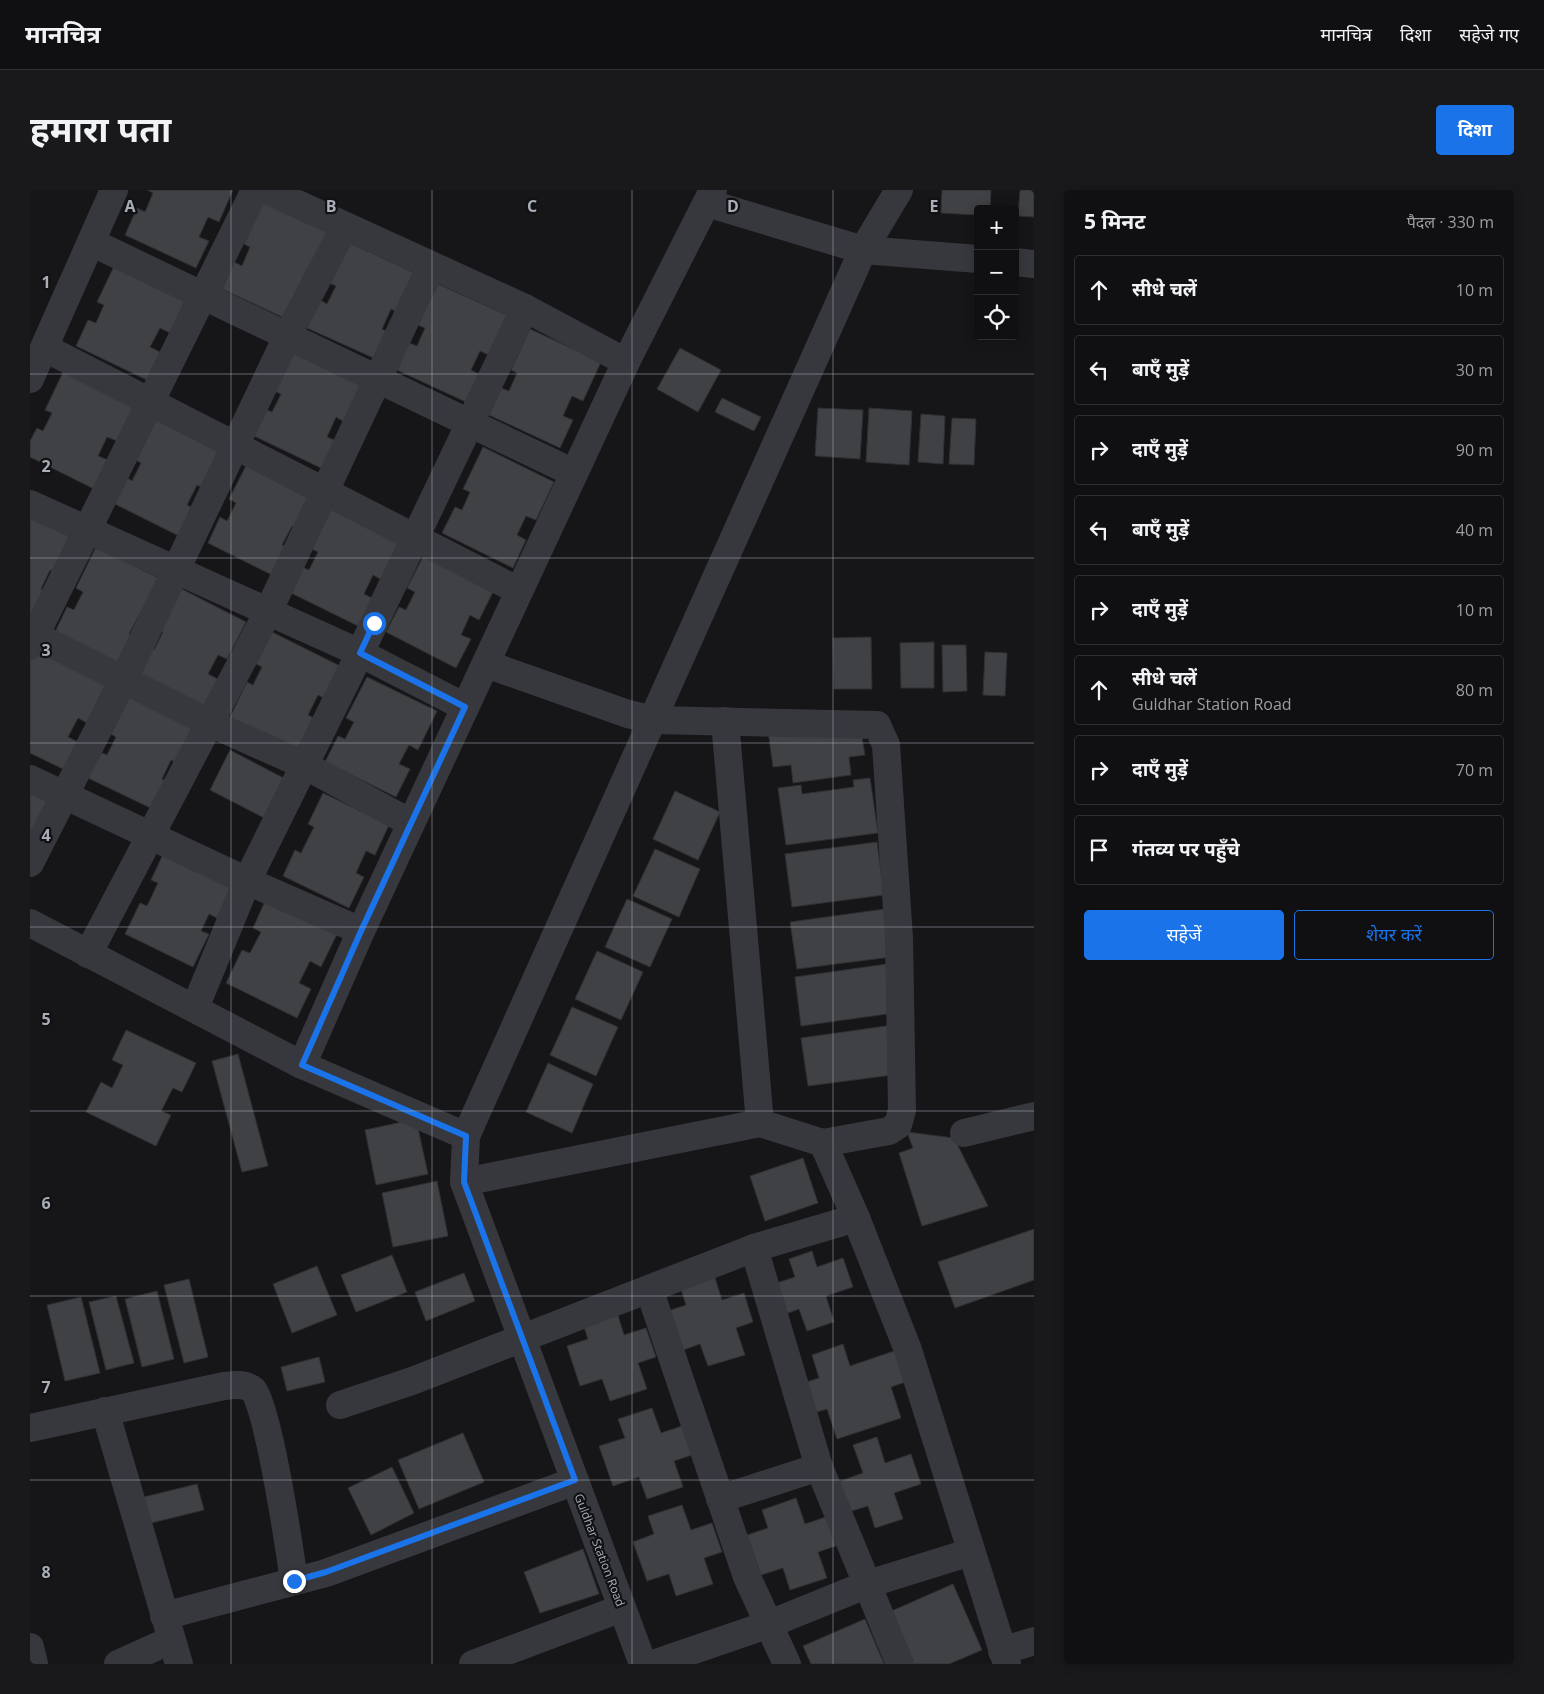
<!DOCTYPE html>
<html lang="hi">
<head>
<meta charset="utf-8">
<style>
	:root { --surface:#101012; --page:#19191b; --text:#f1f3f6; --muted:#9c9d9f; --line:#303032; --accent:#1a73e8 }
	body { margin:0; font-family:"Open Sans","Noto Sans Devanagari",sans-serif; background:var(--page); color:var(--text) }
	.controls { position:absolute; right:15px; top:15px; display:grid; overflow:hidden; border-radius:5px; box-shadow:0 2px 12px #0003 }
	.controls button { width:45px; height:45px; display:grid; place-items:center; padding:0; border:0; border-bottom:1px solid var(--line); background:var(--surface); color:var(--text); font:25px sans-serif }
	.stop { position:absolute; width:15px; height:15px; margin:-11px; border:4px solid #1a73e8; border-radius:50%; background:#fff }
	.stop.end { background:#1a73e8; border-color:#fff; box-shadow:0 1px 5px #0008 }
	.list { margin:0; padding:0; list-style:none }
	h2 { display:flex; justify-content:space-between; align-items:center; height:65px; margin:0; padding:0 20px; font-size:21px }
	h2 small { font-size:16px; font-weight:400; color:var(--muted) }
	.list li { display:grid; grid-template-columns:32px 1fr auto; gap:15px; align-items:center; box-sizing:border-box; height:70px; margin:0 10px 10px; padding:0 10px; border:1px solid var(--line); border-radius:5px }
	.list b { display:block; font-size:19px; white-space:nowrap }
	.list p { margin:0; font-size:16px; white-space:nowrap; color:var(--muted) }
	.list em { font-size:16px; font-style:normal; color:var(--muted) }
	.actions { display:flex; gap:10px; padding:15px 20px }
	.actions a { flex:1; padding:11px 0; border:1px solid var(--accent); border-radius:5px; text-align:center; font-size:18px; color:var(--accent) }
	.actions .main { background:var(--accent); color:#fff }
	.icon { flex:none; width:28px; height:28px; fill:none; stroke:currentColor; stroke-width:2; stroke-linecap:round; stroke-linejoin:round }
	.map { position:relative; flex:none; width:1004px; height:1474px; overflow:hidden; border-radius:5px }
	header { display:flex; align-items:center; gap:30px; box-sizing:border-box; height:70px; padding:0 25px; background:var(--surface); border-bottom:1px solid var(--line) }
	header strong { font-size:24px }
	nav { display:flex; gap:28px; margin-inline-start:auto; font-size:18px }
	.intro { display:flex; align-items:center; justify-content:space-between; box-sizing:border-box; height:120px; padding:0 30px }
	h1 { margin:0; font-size:35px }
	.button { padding:12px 22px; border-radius:5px; background:var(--accent); color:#fff; font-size:18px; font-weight:700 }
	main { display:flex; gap:30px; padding:0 30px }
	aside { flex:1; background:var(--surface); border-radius:5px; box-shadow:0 2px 12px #0003 }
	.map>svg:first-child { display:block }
</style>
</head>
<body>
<header>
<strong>मानचित्र</strong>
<nav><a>मानचित्र</a><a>दिशा</a><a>सहेजे गए</a></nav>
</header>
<div class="intro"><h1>हमारा पता</h1><a class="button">दिशा</a></div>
<main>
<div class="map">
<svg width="1004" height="1474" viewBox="0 0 1004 1474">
	<rect width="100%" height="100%" fill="#161618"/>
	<g fill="#404145" stroke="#303034">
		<path d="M203,0L189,32L178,27L169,47L179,51L166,78L95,45L107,18L115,22L123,3L117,0Z"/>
		<path d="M912,0H961L960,19H948V25L911,23Z"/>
		<path d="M990,0H1004V27L988,26Z"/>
		<path d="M233,13L305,46L286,85L276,81L267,100L263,132L192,99L204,72L212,76L220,57L214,54Z"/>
		<path d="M318,52L389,85L371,124L361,119L352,139L361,143L348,170L277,138L290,110L297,114L306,96L299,93Z"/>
		<path d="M87,70L158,104L140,143L130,138L120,157L130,162L117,190L46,156L58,130L66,133L74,115L67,112Z"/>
		<path d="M408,94L479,126L461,166L450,161L441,180L451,185L438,213L367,180L379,153L387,156L395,138L388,135Z"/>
		<path d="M500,139L571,172L553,211L542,206L533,226L543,230L530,258L459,225L471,198L479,201L487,183L481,180Z"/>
		<path d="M650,158L691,180L668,222L627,199Z"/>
		<path d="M264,159L334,194L316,233L306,227L297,247L307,251L293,279L222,245L235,219L242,222L251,204L244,201Z"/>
		<path d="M35,178L106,213L87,251L77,247L68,266L78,270L64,299L0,267V251L7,238L13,241L22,223L15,220Z"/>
		<path d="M692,208L731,227L724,241L685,222Z"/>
		<path d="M788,218L833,220L830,269L785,266Z"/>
		<path d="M839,218L882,221L879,275L836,272Z"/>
		<path d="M891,224L915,226L913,274L888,272Z"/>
		<path d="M124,227L195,263L176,300L167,295L157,315L167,320L153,348L83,313L96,287L102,291L111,273L104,269Z"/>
		<path d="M922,228L946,229L944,275L919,274Z"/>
		<path d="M453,257L524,292L506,330L496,326L487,345L496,350L483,378L412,343L425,317L432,320L440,302L433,299Z"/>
		<path d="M220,268L290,303L271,341L262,336L252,355L262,360L248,388L178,353L190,327L197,331L206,313L199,309Z"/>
		<path d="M301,317L372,352L352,390L343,385L334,404L344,409L330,437L259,402L272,377L279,380L288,362L280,358Z"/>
		<path d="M0,323L49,347L30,385L20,380L11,399L21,404L0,429Z"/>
		<path d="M66,357L137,392L118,430L109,425L99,444L109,449L95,477L25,442L37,417L44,420L53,402L46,398Z"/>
		<path d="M398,357L468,392L449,430L440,425L431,445L441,449L426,478L356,442L369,417L376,420L385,402L377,398Z"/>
		<path d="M146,396L216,432L197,469L188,465L178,484L188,489L175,517L104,482L117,456L124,460L133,442L125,438Z"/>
		<path d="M242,442L312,477L296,509L288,505L278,525L286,529L270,562L200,527L217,492L223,495L232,477L226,474Z"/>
		<path d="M841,447L842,499H804L803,448Z"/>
		<path d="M904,452V498H871L870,453Z"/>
		<path d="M912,455H936L937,501L913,502Z"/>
		<path d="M5,460L76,494L57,533L48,528L38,547L48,552L35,580L0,563V471Z"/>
		<path d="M955,462L977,463L975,506L953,505Z"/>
		<path d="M337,487L407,521L388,560L379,555L369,574L380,579L366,607L295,572L308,546L315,549L324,532L316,528Z"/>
		<path d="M99,502L170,536L151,575L141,570L132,589L142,594L129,622L58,588L70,562L77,565L86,547L79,543Z"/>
		<path d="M830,536L835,565L819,567L821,585L763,593L761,575L743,577L738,541Z"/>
		<path d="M200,560L265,594L244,633L180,600Z"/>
		<path d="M840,588L848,643L756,655L748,598L771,595L772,604L824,597L823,590Z"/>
		<path d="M0,594L27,607L9,646L0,642Z"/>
		<path d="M645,601L690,622L668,670L623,649Z"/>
		<path d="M293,603L359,635L345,665L336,661L326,683L334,687L319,718L253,686L265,660L271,663L284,637L278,634Z"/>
		<path d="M847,652L854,705L762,717L755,664Z"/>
		<path d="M625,659L670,679L649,727L603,706Z"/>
		<path d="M135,660L203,694L187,728L179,724L171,741L179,744L163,777L95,744L110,713L117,716L128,693L121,690Z"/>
		<path d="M237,707L308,742L291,777L280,771L269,793L281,799L267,828L196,793L212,760L220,763L231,742L223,738Z"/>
		<path d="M597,709L642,729L620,777L575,757Z"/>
		<path d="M855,719L861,767L767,779L760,732Z"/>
		<path d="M567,761L613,782L591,830L545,809Z"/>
		<path d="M857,774L864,823L771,836L765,787Z"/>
		<path d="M542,817L588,837L566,886L520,865Z"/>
		<path d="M863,835L870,884L778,896L771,848Z"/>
		<path d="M96,840L166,873L152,902L143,898L131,921L141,925L126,956L56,922L71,892L82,898L93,875L82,870Z"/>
		<path d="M208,864L238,976L212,982L182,871Z"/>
		<path d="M518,873L563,894L542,943L496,922Z"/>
		<path d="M386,929L398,984L346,995L335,940Z"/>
		<path d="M877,942L924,948L958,1016L892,1036L869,963L883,958Z"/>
		<path d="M773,968L788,1013L735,1031L720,986Z"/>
		<path d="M407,991L418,1046L363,1057L352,1003Z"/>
		<path d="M1004,1039V1090L925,1118L908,1072Z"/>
		<path d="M782,1061L787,1077L813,1068L823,1097L796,1106L804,1132L777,1141L769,1119L747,1127L737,1096L765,1087L759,1069Z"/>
		<path d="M362,1065L377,1102L326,1122L311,1085Z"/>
		<path d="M287,1076L307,1125L262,1143L243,1094Z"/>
		<path d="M434,1083L445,1111L396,1131L385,1102Z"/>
		<path d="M684,1085L692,1110L714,1103L723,1132L706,1138L715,1165L678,1176L670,1154L648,1162L635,1122L656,1115L650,1096Z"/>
		<path d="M159,1089L178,1167L154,1173L134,1095Z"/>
		<path d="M127,1101L144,1169L112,1177L95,1109Z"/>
		<path d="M86,1106L104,1173L76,1180L59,1112Z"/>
		<path d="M51,1107L70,1183L35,1191L17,1115Z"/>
		<path d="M586,1119L594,1145L616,1138L626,1167L608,1173L617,1199L580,1211L572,1189L550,1196L537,1156L558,1149L552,1131Z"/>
		<path d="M813,1154L820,1176L873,1158L884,1189L861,1197L871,1228L807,1249L797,1219L780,1224L770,1194L789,1188L782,1165Z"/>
		<path d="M289,1167L295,1192L257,1201L251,1177Z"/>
		<path d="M622,1218L631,1243L652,1236L662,1265L644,1271L653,1297L617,1309L609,1287L583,1296L569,1256L595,1248L588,1229Z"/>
		<path d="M433,1243L454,1292L389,1319L368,1270Z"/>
		<path d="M847,1247L855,1273L881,1264L891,1294L864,1303L873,1329L845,1338L838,1316L815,1323L805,1293L833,1283L823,1255Z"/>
		<path d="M362,1277L384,1323L341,1345L318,1298Z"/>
		<path d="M167,1294L174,1320L121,1333L114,1307Z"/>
		<path d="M766,1308L775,1334L796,1327L806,1356L788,1362L797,1388L760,1400L753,1378L731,1385L717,1345L738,1338L732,1320Z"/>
		<path d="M652,1315L661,1340L682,1333L692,1362L674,1368L683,1394L646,1406L639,1384L617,1391L603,1352L624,1344L618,1326Z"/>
		<path d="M553,1359L569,1404L510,1423L494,1382Z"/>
		<path d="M923,1394L952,1460L919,1474H880L857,1423Z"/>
		<path d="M835,1429L854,1474H781L773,1456Z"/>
	</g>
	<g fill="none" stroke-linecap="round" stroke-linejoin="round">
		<g stroke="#37383d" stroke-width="28">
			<path d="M237,0L495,118L596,172"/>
			<path d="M677,13L833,60L948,69"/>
			<path d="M61,52L544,283"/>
			<path d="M985,72L1004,74"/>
			<path d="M15,158L489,401"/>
			<path d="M0,189L84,0"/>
			<path d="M0,314L330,463L435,517"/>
			<path d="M0,443L180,533L274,575L381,633"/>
			<path d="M0,456L225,0"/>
			<path d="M456,474L598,524L624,530L847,535L856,555L869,748L872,920L868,935L859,941L793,953"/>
			<path d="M0,589L217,691L331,741"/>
			<path d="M0,673L94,489L256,149L315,36"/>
			<path d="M0,733L272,875L436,946"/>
			<path d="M58,764L238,422L401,76"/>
			<path d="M165,818L217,691L330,463L495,118"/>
			<path d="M272,875L331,741L596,172L683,0"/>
			<path d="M730,933L793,953L826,1028L878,1160L977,1474"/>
			<path d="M934,943L1004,926"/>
			<path d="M434,992L730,933L695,531"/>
			<path d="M724,1058L789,1277L870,1474"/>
			<path d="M619,1099L717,1387L757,1474"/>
			<path d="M310,1215L382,1191L724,1058L826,1028"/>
			<path d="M75,1221L149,1474"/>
			<path d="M0,1238L194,1196C203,1195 215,1193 223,1200C238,1215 260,1362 264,1391"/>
			<path d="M690,1309L789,1277"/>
			<path d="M134,1426L296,1383L545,1291"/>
			<path d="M0,1457L4,1474"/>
			<path d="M972,1461L1004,1451"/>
			<path d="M88,1474L141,1450"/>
			<path d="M443,1474L592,1418"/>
			<path d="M613,1474L434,992L436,946L833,60L869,0"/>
			<path d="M623,1474L737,1435L838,1394L941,1362"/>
		</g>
	</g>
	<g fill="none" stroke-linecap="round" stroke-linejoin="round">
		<path stroke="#1a73e8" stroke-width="6" d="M264,1391L296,1382L545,1290L434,992L436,946L272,875L331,741L435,517L330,463L344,433"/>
	</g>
	<path fill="none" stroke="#a8adb8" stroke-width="1" stroke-opacity="0.55" d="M201,0V1474M402,0V1474M602,0V1474M803,0V1474M0,184H1004M0,368H1004M0,553H1004M0,737H1004M0,921H1004M0,1106H1004M0,1290H1004"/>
	<g text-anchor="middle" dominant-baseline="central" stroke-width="4.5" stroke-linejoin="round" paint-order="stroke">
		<g font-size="12" fill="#a8adb8" stroke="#111113">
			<text transform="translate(570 1360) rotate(69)">Guldhar Station Road</text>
		</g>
	</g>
	<g font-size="16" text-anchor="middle" font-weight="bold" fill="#a8adb8" stroke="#111113" stroke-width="4.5" stroke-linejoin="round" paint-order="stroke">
		<text x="100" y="22">A</text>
		<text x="301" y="22">B</text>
		<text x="502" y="22">C</text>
		<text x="703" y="22">D</text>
		<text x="904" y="22">E</text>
		<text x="16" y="98">1</text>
		<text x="16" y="282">2</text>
		<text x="16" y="466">3</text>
		<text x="16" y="651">4</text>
		<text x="16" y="835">5</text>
		<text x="16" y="1019">6</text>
		<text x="16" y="1203">7</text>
		<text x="16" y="1388">8</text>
	</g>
</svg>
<div class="controls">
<button>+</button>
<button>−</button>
<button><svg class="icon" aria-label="locate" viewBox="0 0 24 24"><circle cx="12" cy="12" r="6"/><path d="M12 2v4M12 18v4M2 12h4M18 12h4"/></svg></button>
</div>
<div class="stop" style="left:344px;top:433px"></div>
<div class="stop end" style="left:264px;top:1391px"></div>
</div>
<aside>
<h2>5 मिनट<small>पैदल · 330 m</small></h2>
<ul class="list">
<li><svg class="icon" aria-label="ahead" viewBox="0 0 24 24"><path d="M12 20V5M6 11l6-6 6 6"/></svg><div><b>सीधे चलें</b></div><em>10 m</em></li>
<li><svg class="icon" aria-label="left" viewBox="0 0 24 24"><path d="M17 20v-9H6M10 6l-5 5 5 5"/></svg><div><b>बाएँ मुड़ें</b></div><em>30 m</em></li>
<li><svg class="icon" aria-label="right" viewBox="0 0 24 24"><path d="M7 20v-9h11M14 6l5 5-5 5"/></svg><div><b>दाएँ मुड़ें</b></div><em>90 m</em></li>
<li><svg class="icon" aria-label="left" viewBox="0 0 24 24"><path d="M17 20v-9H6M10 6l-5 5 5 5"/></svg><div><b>बाएँ मुड़ें</b></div><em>40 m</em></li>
<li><svg class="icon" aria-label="right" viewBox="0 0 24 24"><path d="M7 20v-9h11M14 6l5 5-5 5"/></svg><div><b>दाएँ मुड़ें</b></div><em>10 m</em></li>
<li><svg class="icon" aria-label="ahead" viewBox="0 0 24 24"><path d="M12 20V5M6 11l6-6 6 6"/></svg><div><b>सीधे चलें</b><p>Guldhar Station Road</p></div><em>80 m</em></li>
<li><svg class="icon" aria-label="right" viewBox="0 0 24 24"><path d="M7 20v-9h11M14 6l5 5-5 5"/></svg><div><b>दाएँ मुड़ें</b></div><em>70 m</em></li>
<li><svg class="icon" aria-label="arrive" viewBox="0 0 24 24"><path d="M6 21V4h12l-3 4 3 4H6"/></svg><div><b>गंतव्य पर पहुँचे</b></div></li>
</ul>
<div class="actions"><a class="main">सहेजें</a><a>शेयर करें</a></div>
</aside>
</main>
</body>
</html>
